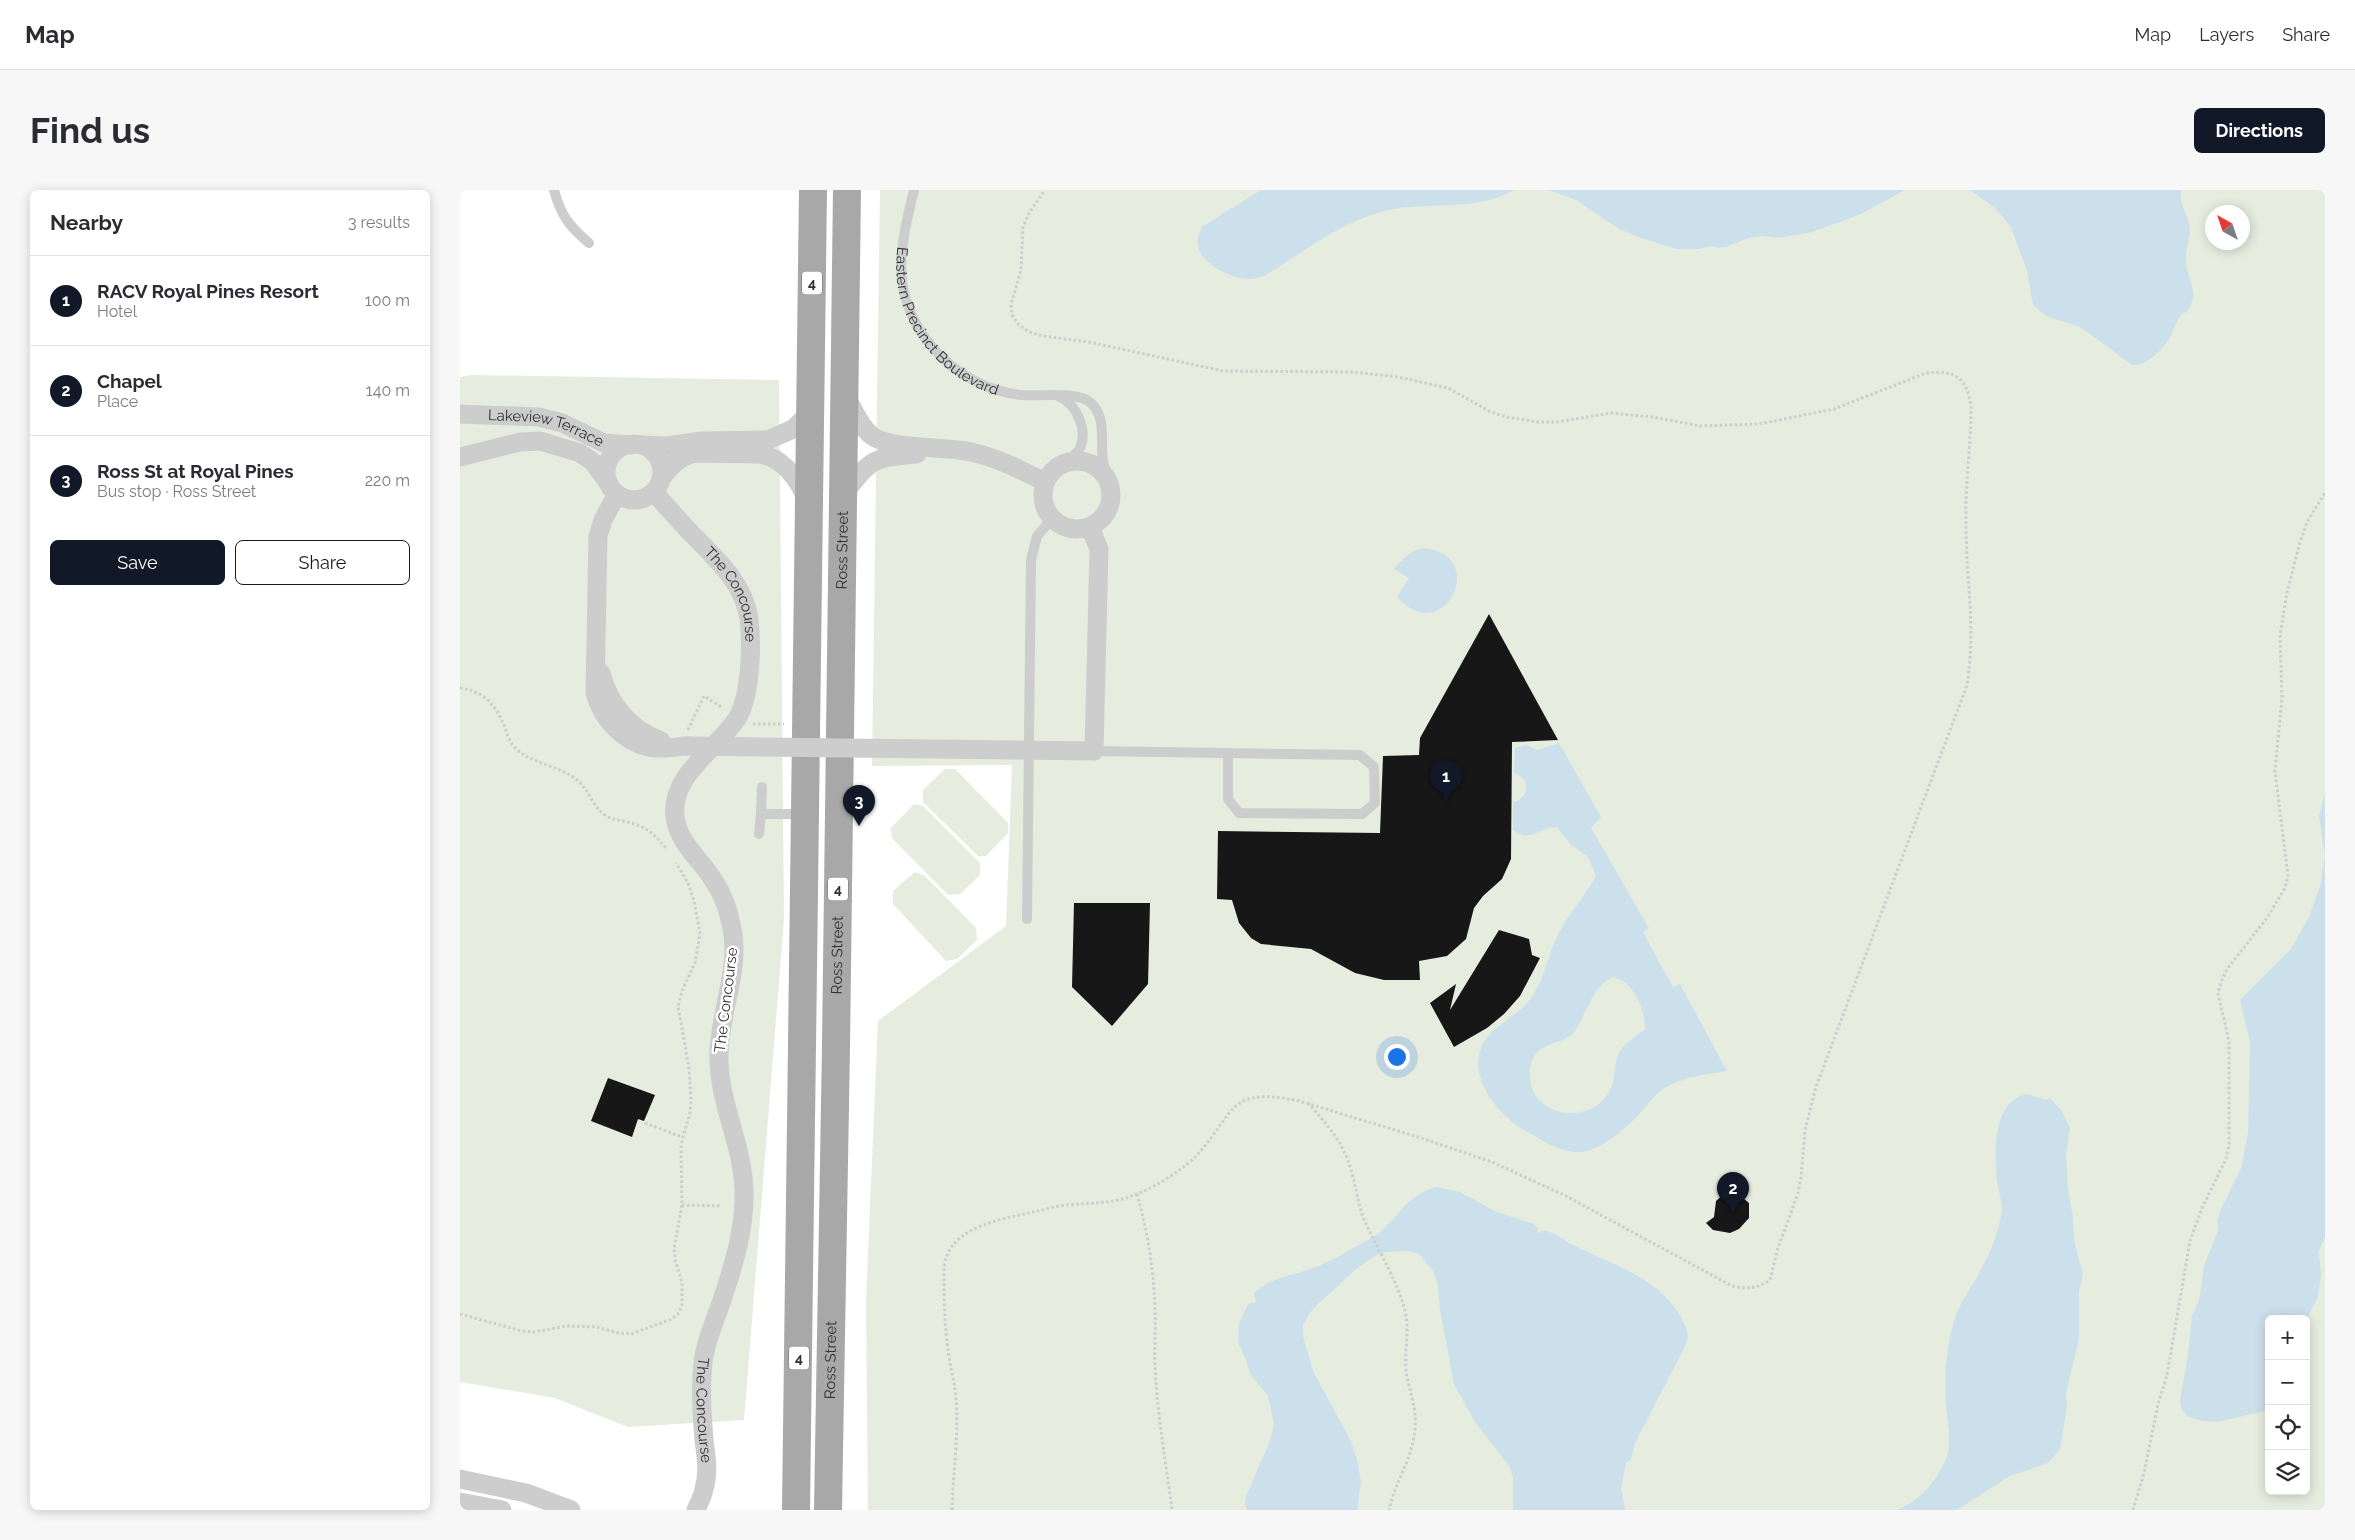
<!DOCTYPE html>
<html lang="en">
<head>
<meta charset="utf-8">
<style>
	:root { --surface:#fff; --page:#f7f7f7; --text:#2b2b33; --muted:#7c7c81; --line:#e1e1e2; --accent:#111827 }
	body { margin:0; font-family:Raleway,sans-serif; background:var(--page); color:var(--text) }
	.controls { position:absolute; right:15px; bottom:15px; display:grid; overflow:hidden; border-radius:8px; box-shadow:0 2px 12px #0003 }
	.controls button { width:45px; height:45px; display:grid; place-items:center; padding:0; border:0; border-bottom:1px solid var(--line); background:var(--surface); color:var(--text); font:25px sans-serif }
	.compass { position:absolute; left:1745px; top:15px; width:45px; height:45px; border-radius:50%; background:var(--surface); box-shadow:0 2px 12px #0003; rotate:320deg }
	.you { position:absolute; left:936px; top:866px; width:18px; height:18px; margin:-12px; border:4px solid #fff; border-radius:50%; background:#1a73e8; box-shadow:0 0 0 8px #1a73e833 }
	.badge { display:grid; place-items:center; width:32px; height:32px; border-radius:50%; background:var(--accent); color:#fff; font-size:16px; font-weight:700 }
	.pin { position:absolute; translate:-50% -41px; filter:drop-shadow(0 1px 2px #0008) }
	.pin::after { content:''; position:absolute; top:26px; width:18px; height:15px; background:inherit; clip-path:polygon(0 0,100% 0,50% 100%) }
	.list { margin:0; padding:0; list-style:none }
	h2 { display:flex; justify-content:space-between; align-items:center; height:65px; margin:0; padding:0 20px; font-size:21px }
	h2 small { font-size:16px; font-weight:400; color:var(--muted) }
	.list li { display:grid; grid-template-columns:32px 1fr auto; gap:15px; align-items:center; box-sizing:border-box; height:90px; padding:0 20px; border-top:1px solid var(--line) }
	.list b { display:block; font-size:19px; white-space:nowrap }
	.list p { margin:0; font-size:16px; white-space:nowrap; color:var(--muted) }
	.list em { font-size:16px; font-style:normal; color:var(--muted) }
	.actions { display:flex; gap:10px; padding:15px 20px }
	.actions a { flex:1; padding:11px 0; border:1px solid var(--accent); border-radius:8px; text-align:center; font-size:18px; color:var(--accent) }
	.actions .main { background:var(--accent); color:#fff }
	.icon { flex:none; width:28px; height:28px; fill:none; stroke:currentColor; stroke-width:2; stroke-linecap:round; stroke-linejoin:round }
	.map { position:relative; flex:none; width:1865px; height:1320px; overflow:hidden; border-radius:8px }
	header { display:flex; align-items:center; gap:30px; box-sizing:border-box; height:70px; padding:0 25px; background:var(--surface); border-bottom:1px solid var(--line) }
	header strong { font-size:24px }
	nav { display:flex; gap:28px; margin-inline-start:auto; font-size:18px }
	.intro { display:flex; align-items:center; justify-content:space-between; box-sizing:border-box; height:120px; padding:0 30px }
	h1 { margin:0; font-size:35px }
	.button { padding:12px 22px; border-radius:8px; background:var(--accent); color:#fff; font-size:18px; font-weight:700 }
	main { display:flex; gap:30px; padding:0 30px }
	aside { flex:1; background:var(--surface); border-radius:8px; box-shadow:0 2px 12px #0003 }
	.map>svg:first-child { display:block }
</style>
</head>
<body>
<header>
<strong>Map</strong>
<nav><a>Map</a><a>Layers</a><a>Share</a></nav>
</header>
<div class="intro"><h1>Find us</h1><a class="button">Directions</a></div>
<main>
<aside>
<h2>Nearby<small>3 results</small></h2>
<ul class="list">
<li><span class="badge">1</span><div><b>RACV Royal Pines Resort</b><p>Hotel</p></div><em>100 m</em></li>
<li><span class="badge">2</span><div><b>Chapel</b><p>Place</p></div><em>140 m</em></li>
<li><span class="badge">3</span><div><b>Ross St at Royal Pines</b><p>Bus stop · Ross Street</p></div><em>220 m</em></li>
</ul>
<div class="actions"><a class="main">Save</a><a>Share</a></div>
</aside>
<div class="map">
<svg width="1865" height="1320" viewBox="0 0 1865 1320">
	<rect width="100%" height="100%" fill="#fff"/>
	<g fill="#e6eddf" fill-rule="evenodd">
		<path d="M420,0H1865V1320H408L406,1111L418,831L546,736L552,575L412,576ZM1752,22H1782V52H1752ZM1809,1129H1846V1301H1809Z"/>
		<path d="M11,185L319,190L324,729L284,1230L168,1237L95,1208L0,1192V187Z"/>
		<path d="M485,579H495L548,633V643L526,666H518L463,612V600Z"/>
		<path d="M454,614L463,616L520,673V685L500,704L488,705L432,648L431,638Z"/>
		<path d="M455,682L465,686L516,738L517,750L497,769L486,771L433,714V701Z"/>
	</g>
	<g fill="#cce0ec" fill-rule="evenodd">
		<path d="M801,0H1054C1018,21 974,12 934,19C885,28 847,60 806,85C799,87 793,90 786,89C762,86 723,64 743,36Z"/>
		<path d="M1088,0H1445L1399,25L1352,42L1320,48L1301,46L1289,48L1266,57L1257,58L1252,56L1238,59H1217L1181,48L1159,39L1116,10Z"/>
		<path d="M1510,0H1721C1719,12 1726,22 1729,33C1732,45 1726,56 1726,68C1725,90 1743,100 1726,123L1724,122C1716,129 1716,136 1711,146C1704,158 1687,177 1672,175L1620,137L1586,126L1573,115L1567,81L1551,37L1535,18Z"/>
		<path d="M963,358C1031,364 984,460 937,407L949,388L934,379C943,368 949,362 963,358Z"/>
		<path d="M1099,553L1141,627L1131,638L1189,738L1183,742L1213,797L1220,794L1267,881C1247,884 1223,887 1205,898C1195,904 1189,913 1181,922C1168,936 1149,954 1130,960C1107,968 1084,951 1064,940C1036,924 1003,882 1026,849C1039,832 1062,823 1073,805C1085,787 1087,768 1096,749C1106,726 1124,708 1136,686L1128,667L1110,654L1097,637C1080,637 1069,654 1053,640V612C1070,609 1071,588 1054,583L1055,558L1066,555L1077,560ZM1153,787C1174,792 1185,819 1185,839C1178,845 1168,851 1162,858C1149,874 1162,894 1140,913C1113,935 1066,919 1070,881C1073,847 1105,859 1117,838C1128,819 1133,797 1153,787Z"/>
		<path d="M1865,604V1047L1859,1061L1861,1085L1858,1107L1846,1130L1809,1129V1220L1758,1232L1742,1231L1727,1226L1721,1218L1720,1210L1728,1165L1732,1125L1739,1110L1744,1076L1758,1040L1757,1031L1762,1017L1781,978L1788,943L1790,852L1780,810L1831,759L1849,727L1860,696L1865,666L1859,626Z"/>
		<path d="M1568,904L1586,910L1590,908L1602,921L1610,938L1606,964L1608,1000L1613,1026L1614,1050L1623,1084L1619,1102V1149L1606,1203L1607,1215L1601,1255L1598,1262L1588,1273L1550,1286L1497,1320H1436C1460,1313 1486,1282 1489,1256C1490,1242 1487,1228 1486,1214C1484,1185 1486,1157 1495,1128C1500,1112 1510,1100 1518,1085C1528,1067 1538,1046 1541,1025C1543,1014 1539,1003 1537,991C1534,964 1532,909 1568,904Z"/>
		<path d="M977,997L1000,1002L1037,1022L1074,1034L1078,1038L1077,1043L1086,1040C1097,1045 1107,1052 1117,1057C1154,1075 1200,1089 1221,1127C1226,1137 1229,1142 1227,1153L1175,1253L1171,1270L1166,1273L1161,1298L1165,1320H1053V1287L1049,1276L1015,1232L994,1194L980,1120L978,1095L973,1081L959,1064L947,1061L927,1062L916,1065L894,1081L858,1114L849,1124L843,1136V1146L853,1181L891,1251L898,1273L901,1293L897,1320H787L785,1313L786,1306L810,1251L814,1234L808,1206L790,1184L786,1169L778,1153L779,1134L788,1114L796,1112L794,1103C809,1088 831,1086 850,1079C871,1072 889,1060 908,1050C938,1034 942,1005 977,997Z"/>
	</g>
	<g fill="#171717">
		<path d="M1029,424L1098,550L1052,552L1051,669L1042,689L1023,706L1014,718L1006,749L987,766L959,771L960,790H924L895,783L851,759L801,754L791,748L779,733L772,710L757,709L758,641L920,643L923,566L959,565L960,548Z"/>
		<path d="M614,713H690L688,794L652,836L612,797Z"/>
		<path d="M1039,740L1069,749L1072,765L1080,768L1060,806L1044,824L1027,838L994,857L970,813L996,794L990,820Z"/>
		<path d="M148,888L195,905L184,931L178,929L172,947L131,931Z"/>
		<path d="M1276,1002L1289,1013V1028L1279,1039L1270,1043L1253,1040L1246,1033L1254,1027L1256,1011L1265,1003Z"/>
	</g>
	<g fill="none" stroke-linecap="round" stroke-linejoin="round">
		<g stroke="#cdcdcd" stroke-width="3" stroke-dasharray="2.5 2.5" stroke-linecap="butt">
			<path d="M0,498C23,501 35,514 44,535C47,543 49,552 56,559C74,575 99,575 117,590C130,601 133,619 148,627C157,631 166,631 174,634C189,638 198,648 207,660"/>
			<path d="M293,534H324"/>
			<path d="M228,540L244,506L263,518"/>
			<path d="M848,913C867,934 885,955 892,983C896,998 898,1013 903,1027C916,1058 937,1088 945,1121C950,1141 944,1161 946,1181C949,1200 957,1218 955,1237C954,1266 935,1292 929,1320"/>
			<path d="M185,933L222,947"/>
			<path d="M677,1004C688,1043 694,1081 695,1121C696,1139 694,1157 695,1175C697,1224 706,1272 712,1320"/>
			<path d="M222,1015L261,1016"/>
			<path d="M0,1124L62,1141L74,1142L107,1136L136,1137L159,1143L171,1144L212,1129L219,1123L222,1115V1093L215,1069L214,1058L222,1015L221,954L230,923L231,909L229,878L218,816L222,801L235,773L240,743L234,711L228,693L216,673"/>
			<path d="M492,1320C493,1283 499,1244 496,1207C495,1195 492,1184 490,1173C486,1148 484,1123 484,1098C484,1088 483,1076 486,1068C497,1035 544,1029 573,1022C584,1020 595,1016 606,1015C630,1013 654,1014 677,1004C695,997 723,980 737,965C776,922 767,896 839,911L958,947L1032,972L1104,1005L1272,1096C1288,1100 1297,1098 1310,1090L1317,1061L1338,1003L1341,987L1345,940L1356,897L1507,495C1516,438 1506,388 1506,332C1505,294 1511,256 1511,218C1508,189 1496,179 1466,183L1374,219L1299,234L1241,236L1192,227L1151,223L1097,232H1078L1046,227L1031,222L988,198L938,187L894,182L763,181L629,152L583,146L569,142L558,134L552,125L551,114L561,80L563,37L569,23L585,0"/>
			<path d="M1673,1320L1684,1283L1698,1214L1707,1185L1730,1051L1742,1018L1766,969L1769,954V851L1758,804L1761,792L1767,779L1807,728L1825,698L1828,686L1815,581L1822,508L1820,445L1827,403L1840,352L1848,330L1865,303"/>
		</g>
		<g stroke="#cdcdcd" stroke-width="10">
			<path d="M94,0C101,26 109,36 129,53"/>
			<path id="s1" d="M454,0C447,29 439,60 442,90C449,149 502,199 561,205C579,207 617,200 631,213C647,227 640,253 643,271C644,277 646,283 648,289"/>
			<path d="M598,206C617,214 629,241 619,260C615,265 609,269 604,273"/>
			<path d="M634,561L900,565L914,577L915,613L902,624L779,623L768,609V564"/>
			<path d="M301,624L302,597"/>
			<path d="M299,644L301,624H345"/>
			<path d="M567,729L571,370L577,346L592,329"/>
		</g>
		<g stroke="#cdcdcd" stroke-width="19">
			<path d="M385,204C392,217 400,237 412,246C432,260 485,256 511,262C538,268 561,280 585,292"/>
			<path id="s2" d="M0,224L79,227L102,233L144,253L170,255"/>
			<circle cx="174" cy="282" r="28"/>
			<path d="M182,255L207,256L242,251L308,250L333,239L351,222"/>
			<path d="M0,267L60,252L80,251L120,263L133,272L149,294"/>
			<circle cx="617" cy="305" r="34"/>
			<path d="M201,289C210,276 220,266 236,263L301,264C324,269 338,289 347,310"/>
			<path id="s3" d="M194,302C205,315 216,327 227,339C252,365 284,391 289,429C292,455 291,503 278,527C258,559 210,584 215,627C218,652 239,668 252,688C261,701 268,718 271,734C282,778 259,821 259,865C258,912 283,954 284,1001C285,1036 275,1071 264,1104C257,1127 246,1148 243,1172C240,1198 242,1224 244,1250C246,1266 249,1283 244,1299C243,1306 239,1313 236,1320"/>
			<path d="M157,304L143,330L138,346L135,503C142,528 161,550 188,557C200,560 215,557 227,556"/>
			<path d="M383,305C412,268 411,268 457,264"/>
			<path d="M630,337L639,359L634,561"/>
			<path d="M141,483C149,514 170,540 201,551"/>
			<path d="M0,1289L66,1303L111,1320"/>
			<path d="M0,1312L42,1320"/>
		</g>
		<g stroke="#a8a8a8" stroke-width="28">
			<path d="M336,1320L353,0"/>
			<path id="s4" d="M368,1320L376,856L387,0"/>
		</g>
		<path stroke="#cdcdcd" stroke-width="19" d="M227,556L634,561"/>
	</g>
	<g text-anchor="middle" dominant-baseline="central" stroke-width="5" stroke-linejoin="round" paint-order="stroke">
		<g fill="#fff" stroke="#6e6e6e" stroke-width="1">
			<rect x="342" y="81.5" width="20" height="23" rx="4"/>
			<rect x="368" y="687.5" width="20" height="23" rx="4"/>
			<rect x="329" y="1156.5" width="20" height="23" rx="4"/>
		</g>
		<g font-size="14" font-weight="bold" fill="#303030">
			<text x="352" y="93">4</text>
			<text x="378" y="699">4</text>
			<text x="339" y="1168">4</text>
		</g>
		<g font-size="15" fill="#303030" stroke="#fff">
			<text stroke="none"><textPath href="#s1" startOffset="152">Eastern Precinct Boulevard</textPath></text>
			<text stroke="none"><textPath href="#s2" startOffset="88">Lakeview Terrace</textPath></text>
			<text stroke="none"><textPath href="#s4" startOffset="960">Ross Street</textPath></text>
			<text stroke="none"><textPath href="#s3" startOffset="131">The Concourse</textPath></text>
			<text stroke="none"><textPath href="#s4" startOffset="555">Ross Street</textPath></text>
			<text transform="translate(266 810) rotate(-83)">The Concourse</text>
			<text stroke="none"><textPath href="#s4" startOffset="150">Ross Street</textPath></text>
			<text stroke="none"><textPath href="#s3" startOffset="1001">The Concourse</textPath></text>
		</g>
	</g>
</svg>
<div class="controls">
<button>+</button>
<button>−</button>
<button><svg class="icon" aria-label="locate" viewBox="0 0 24 24"><circle cx="12" cy="12" r="6"/><path d="M12 2v4M12 18v4M2 12h4M18 12h4"/></svg></button>
<button><svg class="icon" aria-label="layers" viewBox="0 0 24 24"><path d="M12 4l9 5-9 5-9-5zM3 14l9 5 9-5"/></svg></button>
</div>
<svg class="compass" viewBox="-18 -18 36 36"><path d="M0-13l5 13h-10z" fill="#e53935"/><path d="M0 13l5-13h-10z" fill="#7c7c81"/></svg>
<div class="you"></div>
<div class="pin badge" style="left:986px;top:611px">1</div>
<div class="pin badge" style="left:1273px;top:1023px">2</div>
<div class="pin badge" style="left:399px;top:636px">3</div>
</div>
</main>
</body>
</html>
